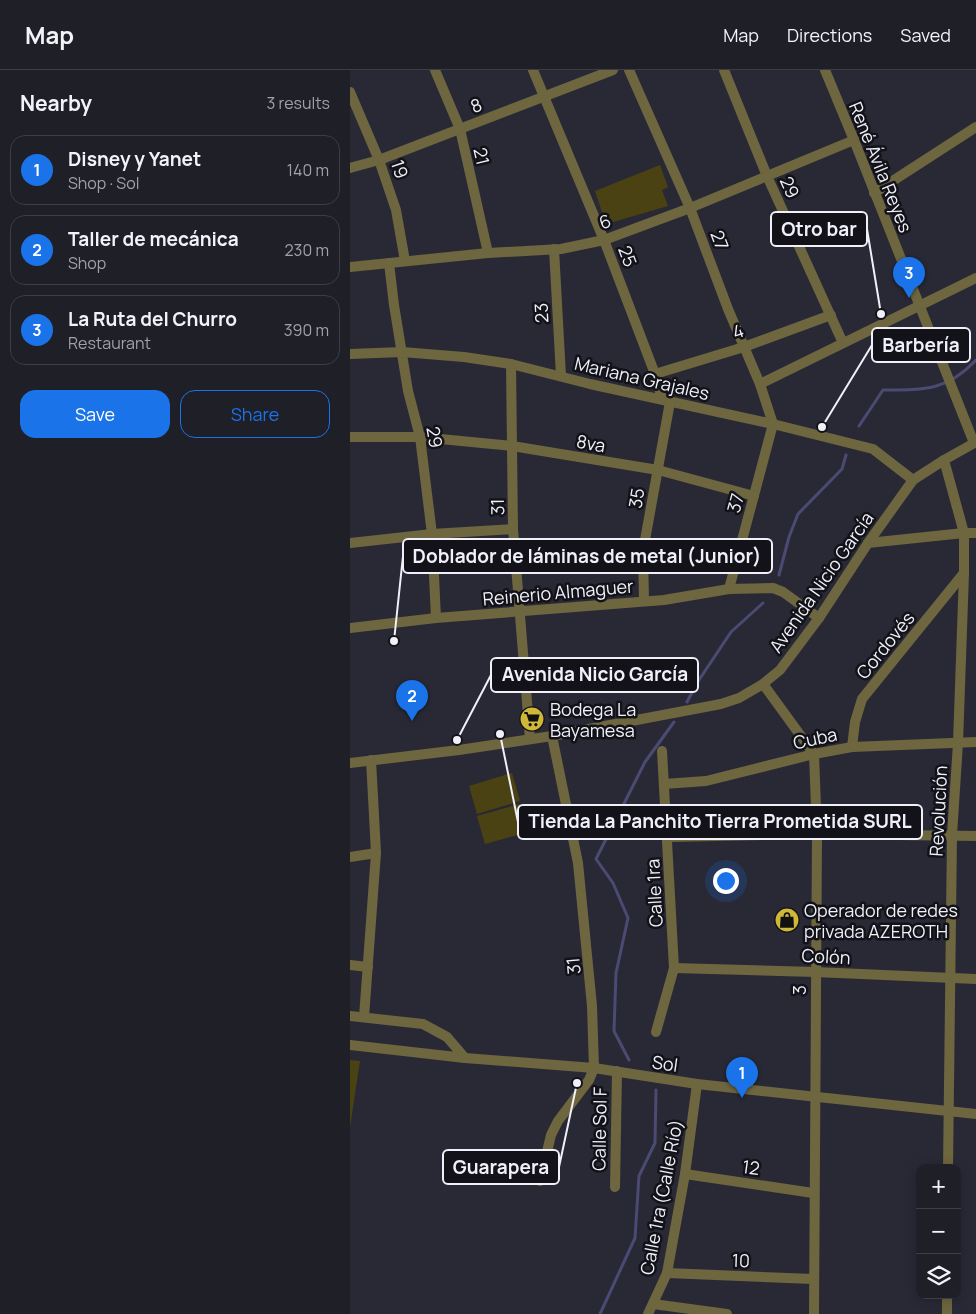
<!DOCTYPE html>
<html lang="en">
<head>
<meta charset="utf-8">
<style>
	:root { --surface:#1f1f28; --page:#272730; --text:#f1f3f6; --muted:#a1a2a8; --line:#3c3d45; --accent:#1a73e8 }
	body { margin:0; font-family:Manrope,sans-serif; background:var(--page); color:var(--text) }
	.controls { position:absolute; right:15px; bottom:15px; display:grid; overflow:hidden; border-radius:10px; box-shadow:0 2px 12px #0003 }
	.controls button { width:45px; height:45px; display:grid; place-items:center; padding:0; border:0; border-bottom:1px solid var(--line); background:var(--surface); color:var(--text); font:25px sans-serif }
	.you { position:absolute; left:375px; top:810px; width:18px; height:18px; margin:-12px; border:4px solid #fff; border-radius:50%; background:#1a73e8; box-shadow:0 0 0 8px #1a73e833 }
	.badge { display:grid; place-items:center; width:32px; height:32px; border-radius:50%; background:var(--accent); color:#fff; font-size:16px; font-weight:700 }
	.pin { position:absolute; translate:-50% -41px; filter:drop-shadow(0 1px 2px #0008) }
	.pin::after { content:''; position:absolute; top:26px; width:18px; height:15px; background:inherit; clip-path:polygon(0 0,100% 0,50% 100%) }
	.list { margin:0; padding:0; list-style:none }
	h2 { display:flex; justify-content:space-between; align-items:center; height:65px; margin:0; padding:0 20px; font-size:21px }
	h2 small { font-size:16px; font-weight:400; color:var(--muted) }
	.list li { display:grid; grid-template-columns:32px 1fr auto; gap:15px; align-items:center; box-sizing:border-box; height:70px; margin:0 10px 10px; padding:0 10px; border:1px solid var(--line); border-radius:15px }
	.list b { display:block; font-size:19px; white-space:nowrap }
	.list p { margin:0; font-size:16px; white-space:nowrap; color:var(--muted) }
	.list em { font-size:16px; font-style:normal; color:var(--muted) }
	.actions { display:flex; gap:10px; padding:15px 20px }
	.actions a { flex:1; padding:11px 0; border:1px solid var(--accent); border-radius:15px; text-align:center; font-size:18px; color:var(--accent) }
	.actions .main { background:var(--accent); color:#fff }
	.icon { flex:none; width:28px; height:28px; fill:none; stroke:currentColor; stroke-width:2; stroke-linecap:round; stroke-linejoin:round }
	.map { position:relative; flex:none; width:626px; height:1244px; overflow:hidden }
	header { display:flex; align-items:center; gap:30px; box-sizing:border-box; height:70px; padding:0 25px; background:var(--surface); border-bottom:1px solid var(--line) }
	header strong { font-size:24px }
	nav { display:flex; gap:28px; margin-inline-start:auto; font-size:18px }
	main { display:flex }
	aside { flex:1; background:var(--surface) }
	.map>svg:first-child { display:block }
</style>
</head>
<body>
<header>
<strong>Map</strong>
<nav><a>Map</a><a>Directions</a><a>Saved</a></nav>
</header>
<main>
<aside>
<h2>Nearby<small>3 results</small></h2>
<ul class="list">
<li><span class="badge">1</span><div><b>Disney y Yanet</b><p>Shop · Sol</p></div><em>140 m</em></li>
<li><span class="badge">2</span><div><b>Taller de mecánica</b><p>Shop</p></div><em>230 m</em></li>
<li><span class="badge">3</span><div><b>La Ruta del Churro</b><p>Restaurant</p></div><em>390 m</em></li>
</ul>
<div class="actions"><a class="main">Save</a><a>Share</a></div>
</aside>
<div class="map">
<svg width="626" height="1244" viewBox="0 0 626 1244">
	<rect width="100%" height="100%" fill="#292936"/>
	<g fill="#4b4213">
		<path d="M310,95L318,117L312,120L318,136L256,154L245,121Z"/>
		<path d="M162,703L170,731L127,744L119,716Z"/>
		<path d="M170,734L178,762L135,774L127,746Z"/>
		<path d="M0,990L10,991L0,1057Z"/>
	</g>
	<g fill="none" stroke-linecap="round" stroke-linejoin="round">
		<g stroke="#4b4a73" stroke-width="3">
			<path d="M509,356L533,320C574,320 597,321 626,290"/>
			<path d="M429,505L439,467L448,444L492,399L496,385"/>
			<path d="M337,632L347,613L381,562L413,533"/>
			<path d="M279,990L264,961L266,903L278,848L263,813L246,789L295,692L324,652"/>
			<path d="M250,1244L285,1168L289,1106L305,1073L306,1020"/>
		</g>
		<g stroke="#6d663f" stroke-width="10">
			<path d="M85,0L110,59L138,183"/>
			<path d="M183,0L254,170L305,304L312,329"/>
			<path d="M279,0L340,138L378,239L410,314L423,354L379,519"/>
			<path d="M374,0L417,106L493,273"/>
			<path d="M475,0L504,70L624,373"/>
			<path d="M0,22L29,90L46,140L55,191"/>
			<path d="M0,98L29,90L263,0"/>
			<path d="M524,123L626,57"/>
			<path d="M204,179L211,306"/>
			<path d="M39,193L44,235L58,321L70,367L82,464L86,548"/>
			<path d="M0,197L138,183L211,179L254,170L340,138L504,70"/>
			<path d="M0,284L52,282L114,287L161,294L240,314L423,354L523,379L563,410"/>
			<path d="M161,294L163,459L180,669"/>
			<path d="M305,304L394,277L481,245"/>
			<path d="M410,314L626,208"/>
			<path d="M0,367H70L162,376L308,400L404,426"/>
			<path d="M594,390L614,463V503L608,673L602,765L598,1098"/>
			<path d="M0,473L82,464L163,459"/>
			<path d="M518,473L614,463H626"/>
			<path d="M165,490L293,481"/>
			<path d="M294,531L293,481L320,332"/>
			<path d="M0,558L86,548L314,530L379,519L423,518L433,522L469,548"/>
			<path d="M413,614L464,684L467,764L464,1244"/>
			<path d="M502,677L505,652L512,629L614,503"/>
			<path d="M0,693L109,680L202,666L371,634L389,628L413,614L430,600L469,548L518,473L563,410L594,390L626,372"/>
			<path d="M314,714L356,711L464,684L502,677L626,672"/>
			<path d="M318,767L467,764L626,766"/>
			<path d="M0,787L26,783"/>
			<path d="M0,895L18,897"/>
			<path d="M324,898L465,902L626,909"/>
			<path d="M0,946L73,954L97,967L115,988"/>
			<path d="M14,947L26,783L21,690"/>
			<path d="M306,962L324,898L312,681"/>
			<path d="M0,975L115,988L244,998L347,1014L626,1044"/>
			<path d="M335,1104L463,1123"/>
			<path d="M190,1111L201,1065L208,1051L239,1010L244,998L242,936L228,793L202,666"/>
			<path d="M265,1117L267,1001"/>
			<path d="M317,1203L463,1209"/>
			<path d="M303,1234L377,1244"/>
			<path d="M298,1244L317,1203L335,1104L347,1014"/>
			<path d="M597,1244V1225"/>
		</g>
	</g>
	<defs>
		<symbol id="supermarket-disc" viewBox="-11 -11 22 22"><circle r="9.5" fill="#cfb837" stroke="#121218"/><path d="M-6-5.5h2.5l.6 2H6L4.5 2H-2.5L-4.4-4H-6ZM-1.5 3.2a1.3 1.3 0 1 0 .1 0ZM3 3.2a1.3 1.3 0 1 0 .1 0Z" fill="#111"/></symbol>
		<symbol id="shop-disc" viewBox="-11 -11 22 22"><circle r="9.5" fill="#cfb837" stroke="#121218"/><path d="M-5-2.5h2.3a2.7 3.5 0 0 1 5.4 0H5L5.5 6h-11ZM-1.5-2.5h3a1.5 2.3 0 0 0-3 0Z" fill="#111"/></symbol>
	</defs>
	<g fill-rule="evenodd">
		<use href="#supermarket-disc" x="168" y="635" width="28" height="28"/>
		<use href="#shop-disc" x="423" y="836" width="28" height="28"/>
	</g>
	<g text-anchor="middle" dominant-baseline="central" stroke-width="5" stroke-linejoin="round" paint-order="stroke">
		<g font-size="18" fill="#eff0f9" stroke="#121218">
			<text transform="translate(126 35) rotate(-22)">8</text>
			<text transform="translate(132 86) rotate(77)">21</text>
			<text transform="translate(531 97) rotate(68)">René Ávila Reyes</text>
			<text transform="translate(50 99) rotate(71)">19</text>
			<text transform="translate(440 117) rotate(65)">29</text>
			<text transform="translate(255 151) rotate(-18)">6</text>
			<text transform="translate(370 170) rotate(69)">27</text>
			<text transform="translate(278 186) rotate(69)">25</text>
			<text transform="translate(191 243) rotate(-93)">23</text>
			<text transform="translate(388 261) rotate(-18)">4</text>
			<text transform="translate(292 308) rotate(13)">Mariana Grajales</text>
			<text transform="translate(85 367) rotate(80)">29</text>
			<text transform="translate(241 373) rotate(10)">8va</text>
			<text transform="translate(286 428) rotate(-80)">35</text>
			<text transform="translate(385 433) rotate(-75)">37</text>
			<text transform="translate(147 437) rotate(-91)">31</text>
			<text transform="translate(471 512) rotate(-55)">Avenida Nicio García</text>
			<text transform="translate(208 522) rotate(-5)">Reinerio Almaguer</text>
			<text transform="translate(535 575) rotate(-51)">Cordovés</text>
			<text transform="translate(465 668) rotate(-12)">Cuba</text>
			<text transform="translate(588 741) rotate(-87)">Revolución</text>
			<text transform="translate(304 823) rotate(-93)">Calle 1ra</text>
			<text transform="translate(476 886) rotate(3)">Colón</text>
			<text transform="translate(223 896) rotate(-95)">31</text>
			<text transform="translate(449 920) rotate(-90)">3</text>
			<text transform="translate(315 993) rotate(8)">Sol</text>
			<text transform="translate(249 1059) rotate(-89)">Calle Sol F</text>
			<text transform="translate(401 1097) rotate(8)">12</text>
			<text transform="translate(311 1127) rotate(-79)">Calle 1ra (Calle Río)</text>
			<text transform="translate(391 1190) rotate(2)">10</text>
		</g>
		<g font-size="18" fill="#eff0f9" stroke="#121218" text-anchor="start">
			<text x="200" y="639">Bodega La<tspan x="200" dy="21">Bayamesa</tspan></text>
			<text x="454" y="840">Operador de redes<tspan x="454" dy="21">privada AZEROTH</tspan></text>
		</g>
	</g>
	<path fill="none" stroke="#eff0f9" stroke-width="2" d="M531 244L517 159M472 357L522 275M44 571L53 486M107 670L141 605M150 664L168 752M227 1013L209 1097"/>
	<g fill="#eff0f9" stroke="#121218" stroke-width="2">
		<circle cx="531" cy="244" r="5"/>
		<circle cx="472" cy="357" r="5"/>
		<circle cx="44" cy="571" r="5"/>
		<circle cx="107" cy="670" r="5"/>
		<circle cx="150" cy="664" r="5"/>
		<circle cx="227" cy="1013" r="5"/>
	</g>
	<g fill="#121218" stroke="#eff0f9" stroke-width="2">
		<rect x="421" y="142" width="96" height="34" rx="5"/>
		<rect x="522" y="258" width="98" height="34" rx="5"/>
		<rect x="53" y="469" width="369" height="34" rx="5"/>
		<rect x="141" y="588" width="207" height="34" rx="5"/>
		<rect x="168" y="735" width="404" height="34" rx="5"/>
		<rect x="93" y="1080" width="116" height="34" rx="5"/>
	</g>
	<g font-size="19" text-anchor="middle" font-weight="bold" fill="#eff0f9">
		<text x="469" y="166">Otro bar</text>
		<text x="571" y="282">Barbería</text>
		<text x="237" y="493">Doblador de láminas de metal (Junior)</text>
		<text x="245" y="611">Avenida Nicio García</text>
		<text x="370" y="758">Tienda La Panchito Tierra Prometida SURL</text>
		<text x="151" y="1104">Guarapera</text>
	</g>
</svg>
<div class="controls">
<button>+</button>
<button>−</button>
<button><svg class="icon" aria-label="layers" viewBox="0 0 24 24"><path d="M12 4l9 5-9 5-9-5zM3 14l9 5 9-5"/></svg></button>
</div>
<div class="you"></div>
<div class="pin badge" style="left:392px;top:1028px">1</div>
<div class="pin badge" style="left:62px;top:651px">2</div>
<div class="pin badge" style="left:559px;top:228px">3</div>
</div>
</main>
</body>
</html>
